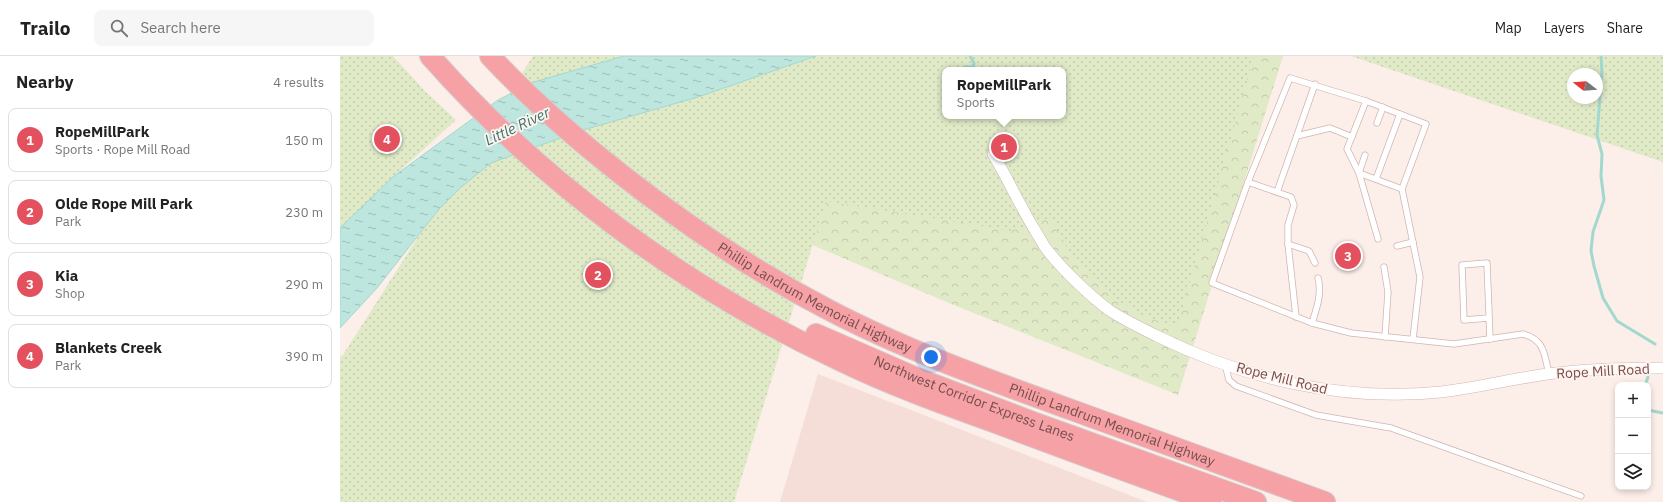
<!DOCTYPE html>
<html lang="en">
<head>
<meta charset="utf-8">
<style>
	:root { --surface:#fff; --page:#f6f6f6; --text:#222; --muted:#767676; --line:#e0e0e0; --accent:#e3505e }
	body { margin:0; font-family:"IBM Plex Sans",sans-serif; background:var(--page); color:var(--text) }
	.controls { position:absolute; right:12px; bottom:12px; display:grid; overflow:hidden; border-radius:8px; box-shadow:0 2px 6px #0003 }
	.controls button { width:36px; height:36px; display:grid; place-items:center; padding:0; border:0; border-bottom:1px solid var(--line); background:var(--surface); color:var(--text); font:20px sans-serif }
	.compass { position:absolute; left:1227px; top:12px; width:36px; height:36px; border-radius:50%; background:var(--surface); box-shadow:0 2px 6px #0003; rotate:287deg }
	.you { position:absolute; left:591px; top:301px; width:14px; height:14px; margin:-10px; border:3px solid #fff; border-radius:50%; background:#1a73e8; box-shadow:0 0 0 6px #1a73e833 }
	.badge { display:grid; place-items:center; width:26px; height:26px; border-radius:50%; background:var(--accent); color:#fff; font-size:13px; font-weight:700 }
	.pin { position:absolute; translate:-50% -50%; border:2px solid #fff; box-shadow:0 1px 4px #0006 }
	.popup { position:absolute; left:602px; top:11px; width:124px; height:52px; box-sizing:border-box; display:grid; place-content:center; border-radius:8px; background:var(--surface); filter:drop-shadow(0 1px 3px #0005); font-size:13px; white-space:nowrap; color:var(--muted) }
	.popup b { font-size:15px; color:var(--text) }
	.popup::after { content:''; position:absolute; left:50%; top:100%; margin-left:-8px; border:8px solid transparent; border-top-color:var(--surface) }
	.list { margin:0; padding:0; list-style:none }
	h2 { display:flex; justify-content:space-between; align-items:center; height:52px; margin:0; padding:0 16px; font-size:17px }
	h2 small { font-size:13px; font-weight:400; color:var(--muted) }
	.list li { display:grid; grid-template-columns:26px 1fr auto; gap:12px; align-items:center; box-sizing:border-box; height:64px; margin:0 8px 8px; padding:0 8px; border:1px solid var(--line); border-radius:8px }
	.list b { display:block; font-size:15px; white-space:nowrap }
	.list p { margin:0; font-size:13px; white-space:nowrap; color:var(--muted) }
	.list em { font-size:13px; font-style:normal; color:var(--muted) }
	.icon { flex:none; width:22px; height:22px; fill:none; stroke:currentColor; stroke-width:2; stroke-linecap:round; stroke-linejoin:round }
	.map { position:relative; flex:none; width:1323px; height:446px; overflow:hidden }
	header { display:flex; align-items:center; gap:24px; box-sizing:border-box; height:56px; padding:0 20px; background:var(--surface); border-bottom:1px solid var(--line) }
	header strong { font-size:19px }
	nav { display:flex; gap:22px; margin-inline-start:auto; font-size:14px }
	.search { width:280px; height:36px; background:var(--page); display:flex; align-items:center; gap:10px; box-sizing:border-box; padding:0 14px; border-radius:8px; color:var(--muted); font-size:15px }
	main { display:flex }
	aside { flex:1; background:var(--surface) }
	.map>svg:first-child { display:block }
</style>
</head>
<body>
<header>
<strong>Trailo</strong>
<div class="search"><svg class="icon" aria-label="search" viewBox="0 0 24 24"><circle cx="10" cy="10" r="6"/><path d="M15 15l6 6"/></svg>Search here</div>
<nav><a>Map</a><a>Layers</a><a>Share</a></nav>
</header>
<main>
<aside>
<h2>Nearby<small>4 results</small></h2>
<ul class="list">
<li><span class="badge">1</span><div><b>RopeMillPark</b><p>Sports · Rope Mill Road</p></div><em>150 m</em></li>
<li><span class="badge">2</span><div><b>Olde Rope Mill Park</b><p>Park</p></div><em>230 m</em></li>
<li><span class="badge">3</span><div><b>Kia</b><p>Shop</p></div><em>290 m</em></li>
<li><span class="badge">4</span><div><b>Blankets Creek</b><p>Park</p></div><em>390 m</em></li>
</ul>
</aside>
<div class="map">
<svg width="1323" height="446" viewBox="0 0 1323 446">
	<defs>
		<pattern id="forest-crowns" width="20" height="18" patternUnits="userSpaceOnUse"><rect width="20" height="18" fill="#e0eac7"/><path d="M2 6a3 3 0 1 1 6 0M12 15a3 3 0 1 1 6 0" fill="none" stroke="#c4caad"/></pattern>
		<pattern id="park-dots" width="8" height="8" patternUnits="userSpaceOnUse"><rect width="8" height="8" fill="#e0eac7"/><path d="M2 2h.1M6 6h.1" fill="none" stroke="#c4caad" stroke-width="1.8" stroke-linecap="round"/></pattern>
		<pattern id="water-ripples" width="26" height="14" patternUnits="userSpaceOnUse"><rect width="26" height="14" fill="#bde6df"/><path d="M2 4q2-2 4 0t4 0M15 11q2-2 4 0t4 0" fill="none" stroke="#9ebdb7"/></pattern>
	</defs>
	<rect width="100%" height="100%" fill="#fceee9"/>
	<path fill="#f4ded7" d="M478,318L807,446H440Z"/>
	<path fill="url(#forest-crowns)" fill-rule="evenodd" d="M499,0H943L838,339L609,247L404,160ZM605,14H723V60H605Z"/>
	<g fill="url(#park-dots)" fill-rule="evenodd">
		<path d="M0,0H53L84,34L116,64L43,130L0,184Z"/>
		<path d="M193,0H914L837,272L804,260L777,244L729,195L710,162L671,175L486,145L394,446H0V300L3,299ZM605,14H723V60H605Z"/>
		<path d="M1011,0H1323V106ZM1233,18H1257V42H1233Z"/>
	</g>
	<path fill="url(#water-ripples)" stroke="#a3d8cf" d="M284,0H476L358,41L243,74L151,107L120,132L99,153L37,232L0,272V172L54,120L158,44L194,26Z"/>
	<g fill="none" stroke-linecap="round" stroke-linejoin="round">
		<g stroke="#a3d8cf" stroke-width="3">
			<path d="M1261,0L1262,16L1257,79L1262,98L1261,120L1264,144L1253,176L1251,195L1254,210L1263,242L1277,265L1315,288"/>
			<path d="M623,14L624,11H633L634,7L630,0"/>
			<path d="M1305,329L1308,321"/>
			<path d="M1308,354L1323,357"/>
		</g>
		<defs>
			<g id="service">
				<path d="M1026,45L1007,93L1019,117L1062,133"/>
				<path d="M1037,67L1043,51"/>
				<path d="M957,80L990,72L1012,81"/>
				<path d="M1025,99L1019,117L1038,183"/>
				<path d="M1036,123L1060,58"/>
				<path d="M908,126L951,141L954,149L948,169V188L956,261"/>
				<path d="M937,136L975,28"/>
				<path d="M948,188L969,195L975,207"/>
				<path d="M1057,190L1073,186"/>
				<path d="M1044,211L1048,236L1045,281"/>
				<path d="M1149,262L1124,264L1122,209L1147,207L1150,283"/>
				<path d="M972,267C977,251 982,238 978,222"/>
				<path d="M1073,283L1080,221L1062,133L1086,68L1026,45L950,22L908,126L872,227L972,267L1011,277L1114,288L1183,278C1205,284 1204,298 1209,318"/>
				<path d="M885,308L889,324L896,330L976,359L1051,372L1241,440"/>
			</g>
			<path id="minor" d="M653,98C668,123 680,150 696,176C700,182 703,189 708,195C723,214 749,239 769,254C784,264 801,272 817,280C904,323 1003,346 1101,336C1136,332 1172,323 1207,318C1246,313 1284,312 1323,312"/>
			<g id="motorway">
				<path d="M90,0C201,126 347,233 499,304C550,329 603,348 656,367C727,394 799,420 871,446"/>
				<path id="s1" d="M150,0C190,43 235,82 282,119C347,170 414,215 487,253C565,294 649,324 732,354C816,385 901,415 985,446"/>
				<path id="s2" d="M476,278L577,322L693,366L916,446"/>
			</g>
		</defs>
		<use href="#service" stroke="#d1b5b1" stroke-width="7"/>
		<use href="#minor" stroke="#d1b5b1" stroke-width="12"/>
		<use href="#motorway" stroke="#d6cac9" stroke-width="22"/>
		<use href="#service" stroke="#fff" stroke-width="5.5"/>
		<use href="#minor" stroke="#fff" stroke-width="11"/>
		<use href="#motorway" stroke="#f5a1a6" stroke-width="20"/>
	</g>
	<g text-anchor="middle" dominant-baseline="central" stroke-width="3.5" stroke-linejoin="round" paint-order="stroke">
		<g font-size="14" fill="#774e4c" stroke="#fff4ef">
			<text stroke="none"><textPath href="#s1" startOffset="407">Phillip Landrum Memorial Highway</textPath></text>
			<text transform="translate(1263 315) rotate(-3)">Rope Mill Road</text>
			<text transform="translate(942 322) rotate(14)">Rope Mill Road</text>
			<text stroke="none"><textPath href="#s2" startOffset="171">Northwest Corridor Express Lanes</textPath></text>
			<text stroke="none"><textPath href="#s1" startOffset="731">Phillip Landrum Memorial Highway</textPath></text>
		</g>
		<g font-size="15" font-style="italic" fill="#3c746c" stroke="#fff4ef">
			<text transform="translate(177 70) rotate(-25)">Little River</text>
		</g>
	</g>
</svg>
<div class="controls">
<button>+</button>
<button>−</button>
<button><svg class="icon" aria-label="layers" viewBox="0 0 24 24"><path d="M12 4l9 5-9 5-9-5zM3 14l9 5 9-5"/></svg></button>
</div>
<svg class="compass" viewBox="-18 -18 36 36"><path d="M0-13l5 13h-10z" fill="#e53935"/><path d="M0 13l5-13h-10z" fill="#767676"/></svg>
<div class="you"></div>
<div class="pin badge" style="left:664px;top:91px">1</div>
<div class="popup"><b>RopeMillPark</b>Sports</div>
<div class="pin badge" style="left:258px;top:219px">2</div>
<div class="pin badge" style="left:1008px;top:200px">3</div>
<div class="pin badge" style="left:47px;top:83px">4</div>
</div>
</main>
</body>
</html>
